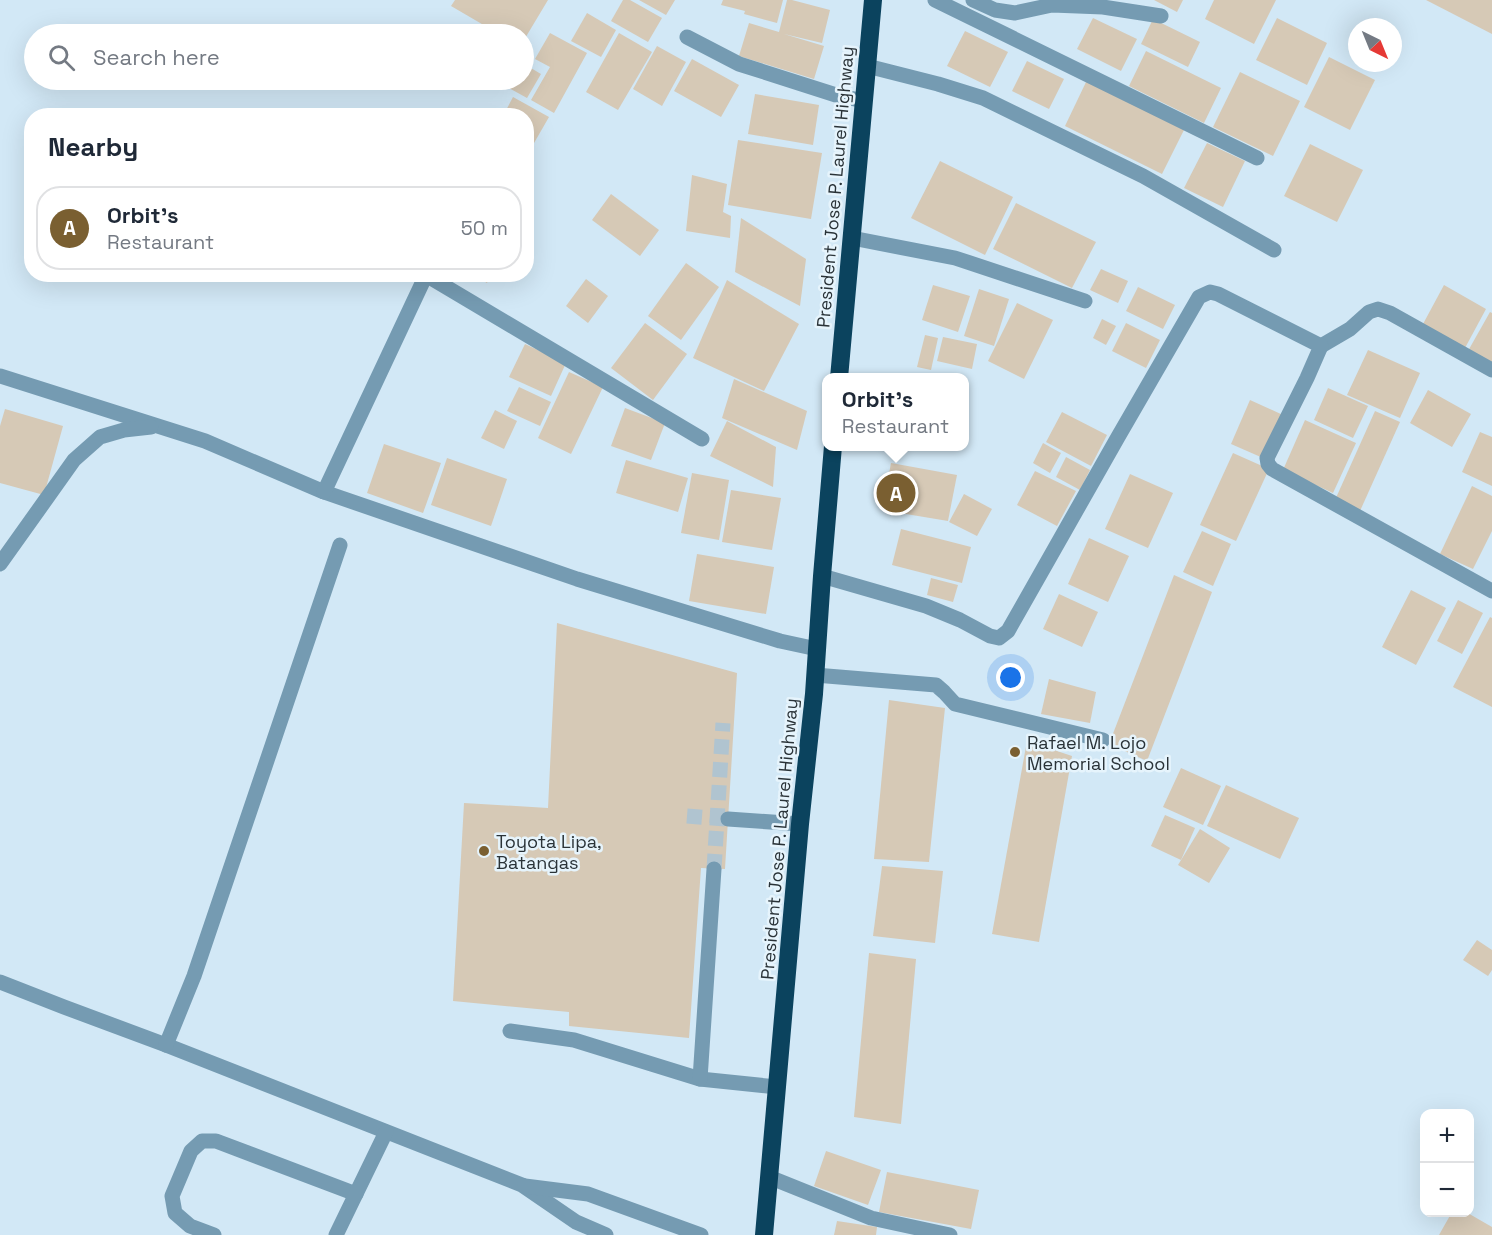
<!DOCTYPE html>
<html lang="en">
<head>
<meta charset="utf-8">
<style>
	:root { --surface:#fff; --page:#f2f2f3; --text:#1f2937; --muted:#747a83; --line:#e0e1e3; --accent:#7a5f31 }
	body { margin:0; font-family:"Space Grotesk",sans-serif; background:var(--page); color:var(--text) }
	.controls { position:absolute; right:18px; bottom:18px; display:grid; overflow:hidden; border-radius:12px; box-shadow:0 6px 24px #0002 }
	.controls button { width:54px; height:54px; display:grid; place-items:center; padding:0; border:0; border-bottom:2px solid var(--line); background:var(--surface); color:var(--text); font:30px sans-serif }
	.compass { position:absolute; left:1348px; top:18px; width:54px; height:54px; border-radius:50%; background:var(--surface); box-shadow:0 6px 24px #0002; rotate:137deg }
	.you { position:absolute; left:1011px; top:678px; width:21px; height:21px; margin:-15px; border:4px solid #fff; border-radius:50%; background:#1a73e8; box-shadow:0 0 0 9px #1a73e833 }
	.badge { display:grid; place-items:center; width:39px; height:39px; border-radius:50%; background:var(--accent); color:#fff; font-size:20px; font-weight:700 }
	.pin { position:absolute; translate:-50% -50%; border:3px solid #fff; box-shadow:0 2px 6px #0006 }
	.popup { position:absolute; left:822px; top:373px; width:147px; height:78px; box-sizing:border-box; display:grid; place-content:center; border-radius:12px; background:var(--surface); filter:drop-shadow(0 2px 4px #0005); font-size:20px; white-space:nowrap; color:var(--muted) }
	.popup b { font-size:22px; color:var(--text) }
	.popup::after { content:''; position:absolute; left:50%; top:100%; margin-left:-12px; border:12px solid transparent; border-top-color:var(--surface) }
	.list { margin:0; padding:0; list-style:none }
	h2 { display:flex; justify-content:space-between; align-items:center; height:78px; margin:0; padding:0 24px; font-size:26px }
	h2 small { font-size:20px; font-weight:400; color:var(--muted) }
	.list li { display:grid; grid-template-columns:39px 1fr auto; gap:18px; align-items:center; box-sizing:border-box; height:84px; margin:0 12px 12px; padding:0 12px; border:2px solid var(--line); border-radius:24px }
	.list b { display:block; font-size:22px; white-space:nowrap }
	.list p { margin:0; font-size:20px; white-space:nowrap; color:var(--muted) }
	.list em { font-size:20px; font-style:normal; color:var(--muted) }
	.icon { flex:none; width:33px; height:33px; fill:none; stroke:currentColor; stroke-width:2; stroke-linecap:round; stroke-linejoin:round }
	.map { position:relative; flex:none; width:1492px; height:1235px; overflow:hidden }
	.search { position:absolute; background:var(--surface); box-shadow:0 6px 24px #0002; left:24px; top:24px; width:510px; height:66px; display:flex; align-items:center; gap:15px; box-sizing:border-box; padding:0 21px; border-radius:33px; color:var(--muted); font-size:22px }
	.panel { position:absolute; background:var(--surface); box-shadow:0 6px 24px #0002; left:24px; top:108px; width:510px; height:174px; border-radius:24px }
	.map>svg:first-child { display:block }
</style>
</head>
<body>
<div class="map">
<svg width="1492" height="1235" viewBox="0 0 1492 1235">
	<rect width="100%" height="100%" fill="#d2e8f6"/>
	<g fill="#d6c9b6">
		<path d="M455,0H548L524,40V34H499L451,6Z"/>
		<path d="M623,0H630L662,18L648,42L611,21Z"/>
		<path d="M639,0H675L666,15Z"/>
		<path d="M723,0H783L777,23L744,14L745,11L721,5Z"/>
		<path d="M787,0H792L830,10L822,43L784,34L824,46L814,79L739,56L749,23L779,32Z"/>
		<path d="M1154,0H1183L1177,12Z"/>
		<path d="M1214,0H1276L1254,44L1205,19Z"/>
		<path d="M1426,0H1492V34Z"/>
		<path d="M587,13L616,30L601,57L571,41Z"/>
		<path d="M1093,18L1137,39L1121,71L1077,49Z"/>
		<path d="M1277,18L1327,43L1307,85L1256,60Z"/>
		<path d="M1153,19L1200,42L1188,67L1141,44Z"/>
		<path d="M965,31L1008,52L990,87L947,66Z"/>
		<path d="M550,33L587,53L554,113L531,100L550,67L535,59Z"/>
		<path d="M619,33L652,52L618,110L586,92Z"/>
		<path d="M657,46L686,62L662,106L633,89Z"/>
		<path d="M1146,51L1221,88L1204,123L1129,86Z"/>
		<path d="M1329,57L1375,80L1350,130L1304,107Z"/>
		<path d="M692,59L739,85L721,117L674,91Z"/>
		<path d="M1027,61L1064,79L1049,109L1012,91Z"/>
		<path d="M524,64L541,74L527,98L507,87L511,80H524Z"/>
		<path d="M1240,72L1300,101L1273,156L1213,127Z"/>
		<path d="M1087,80L1185,128L1162,174L1065,126Z"/>
		<path d="M755,94L819,105L813,145L748,134Z"/>
		<path d="M513,97L549,117L526,157V116H503Z"/>
		<path d="M738,140L822,153L811,219L728,205Z"/>
		<path d="M1207,143L1245,161L1223,207L1184,188Z"/>
		<path d="M1310,144L1363,170L1337,222L1284,196Z"/>
		<path d="M940,161L1013,197L985,255L911,218Z"/>
		<path d="M692,175L727,184L723,212L731,216L730,238L686,231Z"/>
		<path d="M611,194L659,230L640,256L592,220Z"/>
		<path d="M1016,203L1096,242L1072,288L993,249Z"/>
		<path d="M741,218L806,259L800,306L735,272Z"/>
		<path d="M686,263L719,287L681,340L648,316Z"/>
		<path d="M1101,269L1128,281L1118,303L1090,290Z"/>
		<path d="M471,274H491L487,283Z"/>
		<path d="M586,279L608,296L588,323L566,306Z"/>
		<path d="M727,280L799,324L764,391L693,358Z"/>
		<path d="M933,285L970,296L958,332L922,320Z"/>
		<path d="M1444,285L1486,309L1465,348L1423,324Z"/>
		<path d="M1138,287L1175,305L1163,329L1126,311Z"/>
		<path d="M979,289L1009,299L994,346L964,336Z"/>
		<path d="M1017,303L1053,320L1024,379L988,361Z"/>
		<path d="M1490,312L1492,313V364L1468,351Z"/>
		<path d="M1102,319L1116,326L1106,345L1093,338Z"/>
		<path d="M645,323L687,354L653,400L611,368Z"/>
		<path d="M1126,323L1160,340L1146,368L1112,351Z"/>
		<path d="M925,335L938,338L931,370L917,367Z"/>
		<path d="M943,337L977,344L972,369L937,361Z"/>
		<path d="M525,344L566,363L551,396L509,377Z"/>
		<path d="M1368,350L1420,373L1400,418L1347,395Z"/>
		<path d="M569,372L603,387L571,454L538,438Z"/>
		<path d="M734,379L807,411L797,450L722,418Z"/>
		<path d="M519,387L551,402L540,426L507,411Z"/>
		<path d="M1328,388L1368,406L1353,438L1314,420Z"/>
		<path d="M1428,390L1471,414L1452,447L1410,423Z"/>
		<path d="M1250,400L1283,415L1263,458L1231,444Z"/>
		<path d="M625,408L665,423L651,460L611,446Z"/>
		<path d="M5,409L63,426L44,495L0,483V426Z"/>
		<path d="M495,410L517,421L504,449L481,438Z"/>
		<path d="M1375,411L1400,422L1360,511L1335,500Z"/>
		<path d="M1062,412L1107,435L1091,466L1046,442Z"/>
		<path d="M1305,420L1356,443L1333,493L1283,470Z"/>
		<path d="M727,421L776,447L773,487L710,456Z"/>
		<path d="M1480,432L1492,437V486L1462,472Z"/>
		<path d="M1043,443L1061,453L1050,473L1033,463Z"/>
		<path d="M384,444L441,463L423,513L367,493Z"/>
		<path d="M1233,453L1269,469L1236,541L1200,525Z"/>
		<path d="M1066,457L1090,470L1080,490L1056,477Z"/>
		<path d="M447,458L507,479L491,526L431,505Z"/>
		<path d="M626,460L688,478L678,512L616,493Z"/>
		<path d="M891,463L957,475L948,521L882,510Z"/>
		<path d="M1035,471L1076,491L1057,526L1017,505Z"/>
		<path d="M692,473L729,480L719,540L681,533Z"/>
		<path d="M1130,474L1173,493L1148,548L1105,529Z"/>
		<path d="M1472,486L1492,496V531L1473,569L1440,554Z"/>
		<path d="M731,490L781,498L772,550L722,542Z"/>
		<path d="M964,494L992,509L977,536L949,522Z"/>
		<path d="M901,529L971,547L962,583L892,565Z"/>
		<path d="M1202,531L1231,544L1213,586L1183,572Z"/>
		<path d="M1089,538L1129,556L1108,602L1068,584Z"/>
		<path d="M697,554L774,567L766,614L689,601Z"/>
		<path d="M1174,575L1212,592L1147,761L1109,744Z"/>
		<path d="M931,578L958,585L953,602L927,595Z"/>
		<path d="M1411,590L1446,608L1416,665L1382,647Z"/>
		<path d="M1059,594L1098,612L1082,647L1043,629Z"/>
		<path d="M1458,600L1483,613L1462,654L1437,641Z"/>
		<path d="M1490,617L1492,618V707L1453,687Z"/>
		<path d="M557,623L737,673L725,869L701,868L689,1038L569,1026V1012L453,1001L464,803L548,808Z"/>
		<path d="M1049,679L1096,692L1090,723L1041,714Z"/>
		<path d="M889,700L945,708L929,862L874,859Z"/>
		<path d="M1027,741L1072,756L1039,942L992,934Z"/>
		<path d="M1181,768L1221,786L1203,825L1163,807Z"/>
		<path d="M1226,785L1299,818L1280,859L1207,826Z"/>
		<path d="M1165,815L1195,828L1181,860L1151,846Z"/>
		<path d="M1200,829L1230,848L1209,883L1178,865Z"/>
		<path d="M882,866L943,871L935,943L873,936Z"/>
		<path d="M1477,940L1492,950V970L1488,976L1463,960Z"/>
		<path d="M869,953L916,959L901,1124L854,1117Z"/>
		<path d="M826,1151L881,1170L868,1205L814,1186Z"/>
		<path d="M887,1172L979,1190L971,1229L879,1212Z"/>
		<path d="M1452,1212H1466L1492,1227V1235H1439Z"/>
		<path d="M837,1221L877,1227L876,1235H834Z"/>
	</g>
	<g fill="none" stroke-linecap="round" stroke-linejoin="round">
		<g stroke="#b0c4d0" stroke-width="15" stroke-dasharray="15 8" stroke-linecap="butt">
			<path d="M687,816L725,819"/>
			<path d="M714,869L723,723"/>
		</g>
		<g stroke="#759bb2" stroke-width="15">
			<path d="M935,0L1257,158"/>
			<path d="M973,0L995,10L1015,13L1052,5L1103,7L1161,16"/>
			<path d="M687,37L739,64L836,95L864,101"/>
			<path d="M867,66L938,84L983,98L1143,176L1274,250"/>
			<path d="M852,238L955,258L1085,301"/>
			<path d="M1321,346L1350,329L1369,312L1378,309L1390,313L1492,370"/>
			<path d="M0,376L205,441L324,492L577,579L780,641L817,649"/>
			<path d="M324,492L426,275L702,439"/>
			<path d="M0,564L74,460L100,437L124,430L151,427"/>
			<path d="M822,576L926,606L960,620L990,636L999,638L1008,631L1118,437L1199,297L1210,292L1218,294L1321,346L1307,378L1267,458L1268,464L1272,469L1492,591"/>
			<path d="M815,675L936,685L944,692L955,704L1103,740"/>
			<path d="M728,819L800,824"/>
			<path d="M0,982L64,1007L166,1045L522,1185L576,1222L606,1235"/>
			<path d="M510,1031L574,1040L700,1079L777,1087"/>
			<path d="M166,1045L194,976L340,545"/>
			<path d="M700,1079L714,869"/>
			<path d="M769,1177L871,1218L950,1235"/>
			<path d="M525,1186L588,1194L701,1235"/>
			<path d="M214,1235L190,1226L175,1213L172,1196L191,1151L202,1141H216L356,1194"/>
			<path d="M336,1235L386,1132"/>
		</g>
		<g stroke="#0b435e" stroke-width="18">
			<path d="M839,378L873,0"/>
			<path d="M764,1235L800,824L814,694L822,576L833,446"/>
		</g>
	</g>
	<g fill="#7a5f31" stroke="#e6f4fc" stroke-width="2">
		<circle cx="1015" cy="752" r="6"/>
		<circle cx="484" cy="851" r="6"/>
	</g>
	<g text-anchor="middle" dominant-baseline="central" stroke-width="5" stroke-linejoin="round" paint-order="stroke">
		<g font-size="18" fill="#2a3338" stroke="#e6f4fc">
			<text transform="translate(835 187) rotate(-85)">President Jose P. Laurel Highway</text>
			<text transform="translate(779 839) rotate(-85)">President Jose P. Laurel Highway</text>
		</g>
		<g font-size="18" fill="#2a3338" stroke="#e6f4fc" text-anchor="start">
			<text x="1027" y="742">Rafael M. Lojo<tspan x="1027" dy="21">Memorial School</tspan></text>
			<text x="496" y="841">Toyota Lipa,<tspan x="496" dy="21">Batangas</tspan></text>
		</g>
	</g>
</svg>
<div class="controls">
<button>+</button>
<button>−</button>
</div>
<svg class="compass" viewBox="-18 -18 36 36"><path d="M0-13l5 13h-10z" fill="#e53935"/><path d="M0 13l5-13h-10z" fill="#747a83"/></svg>
<div class="you"></div>
<div class="pin badge" style="left:896px;top:493px">A</div>
<div class="popup"><b>Orbit’s</b>Restaurant</div>
<div class="search"><svg class="icon" aria-label="search" viewBox="0 0 24 24"><circle cx="10" cy="10" r="6"/><path d="M15 15l6 6"/></svg>Search here</div>
<section class="panel">
<h2>Nearby<small></small></h2>
<ul class="list">
<li><span class="badge">A</span><div><b>Orbit’s</b><p>Restaurant</p></div><em>50 m</em></li>
</ul>
</section>
</div>
</body>
</html>
